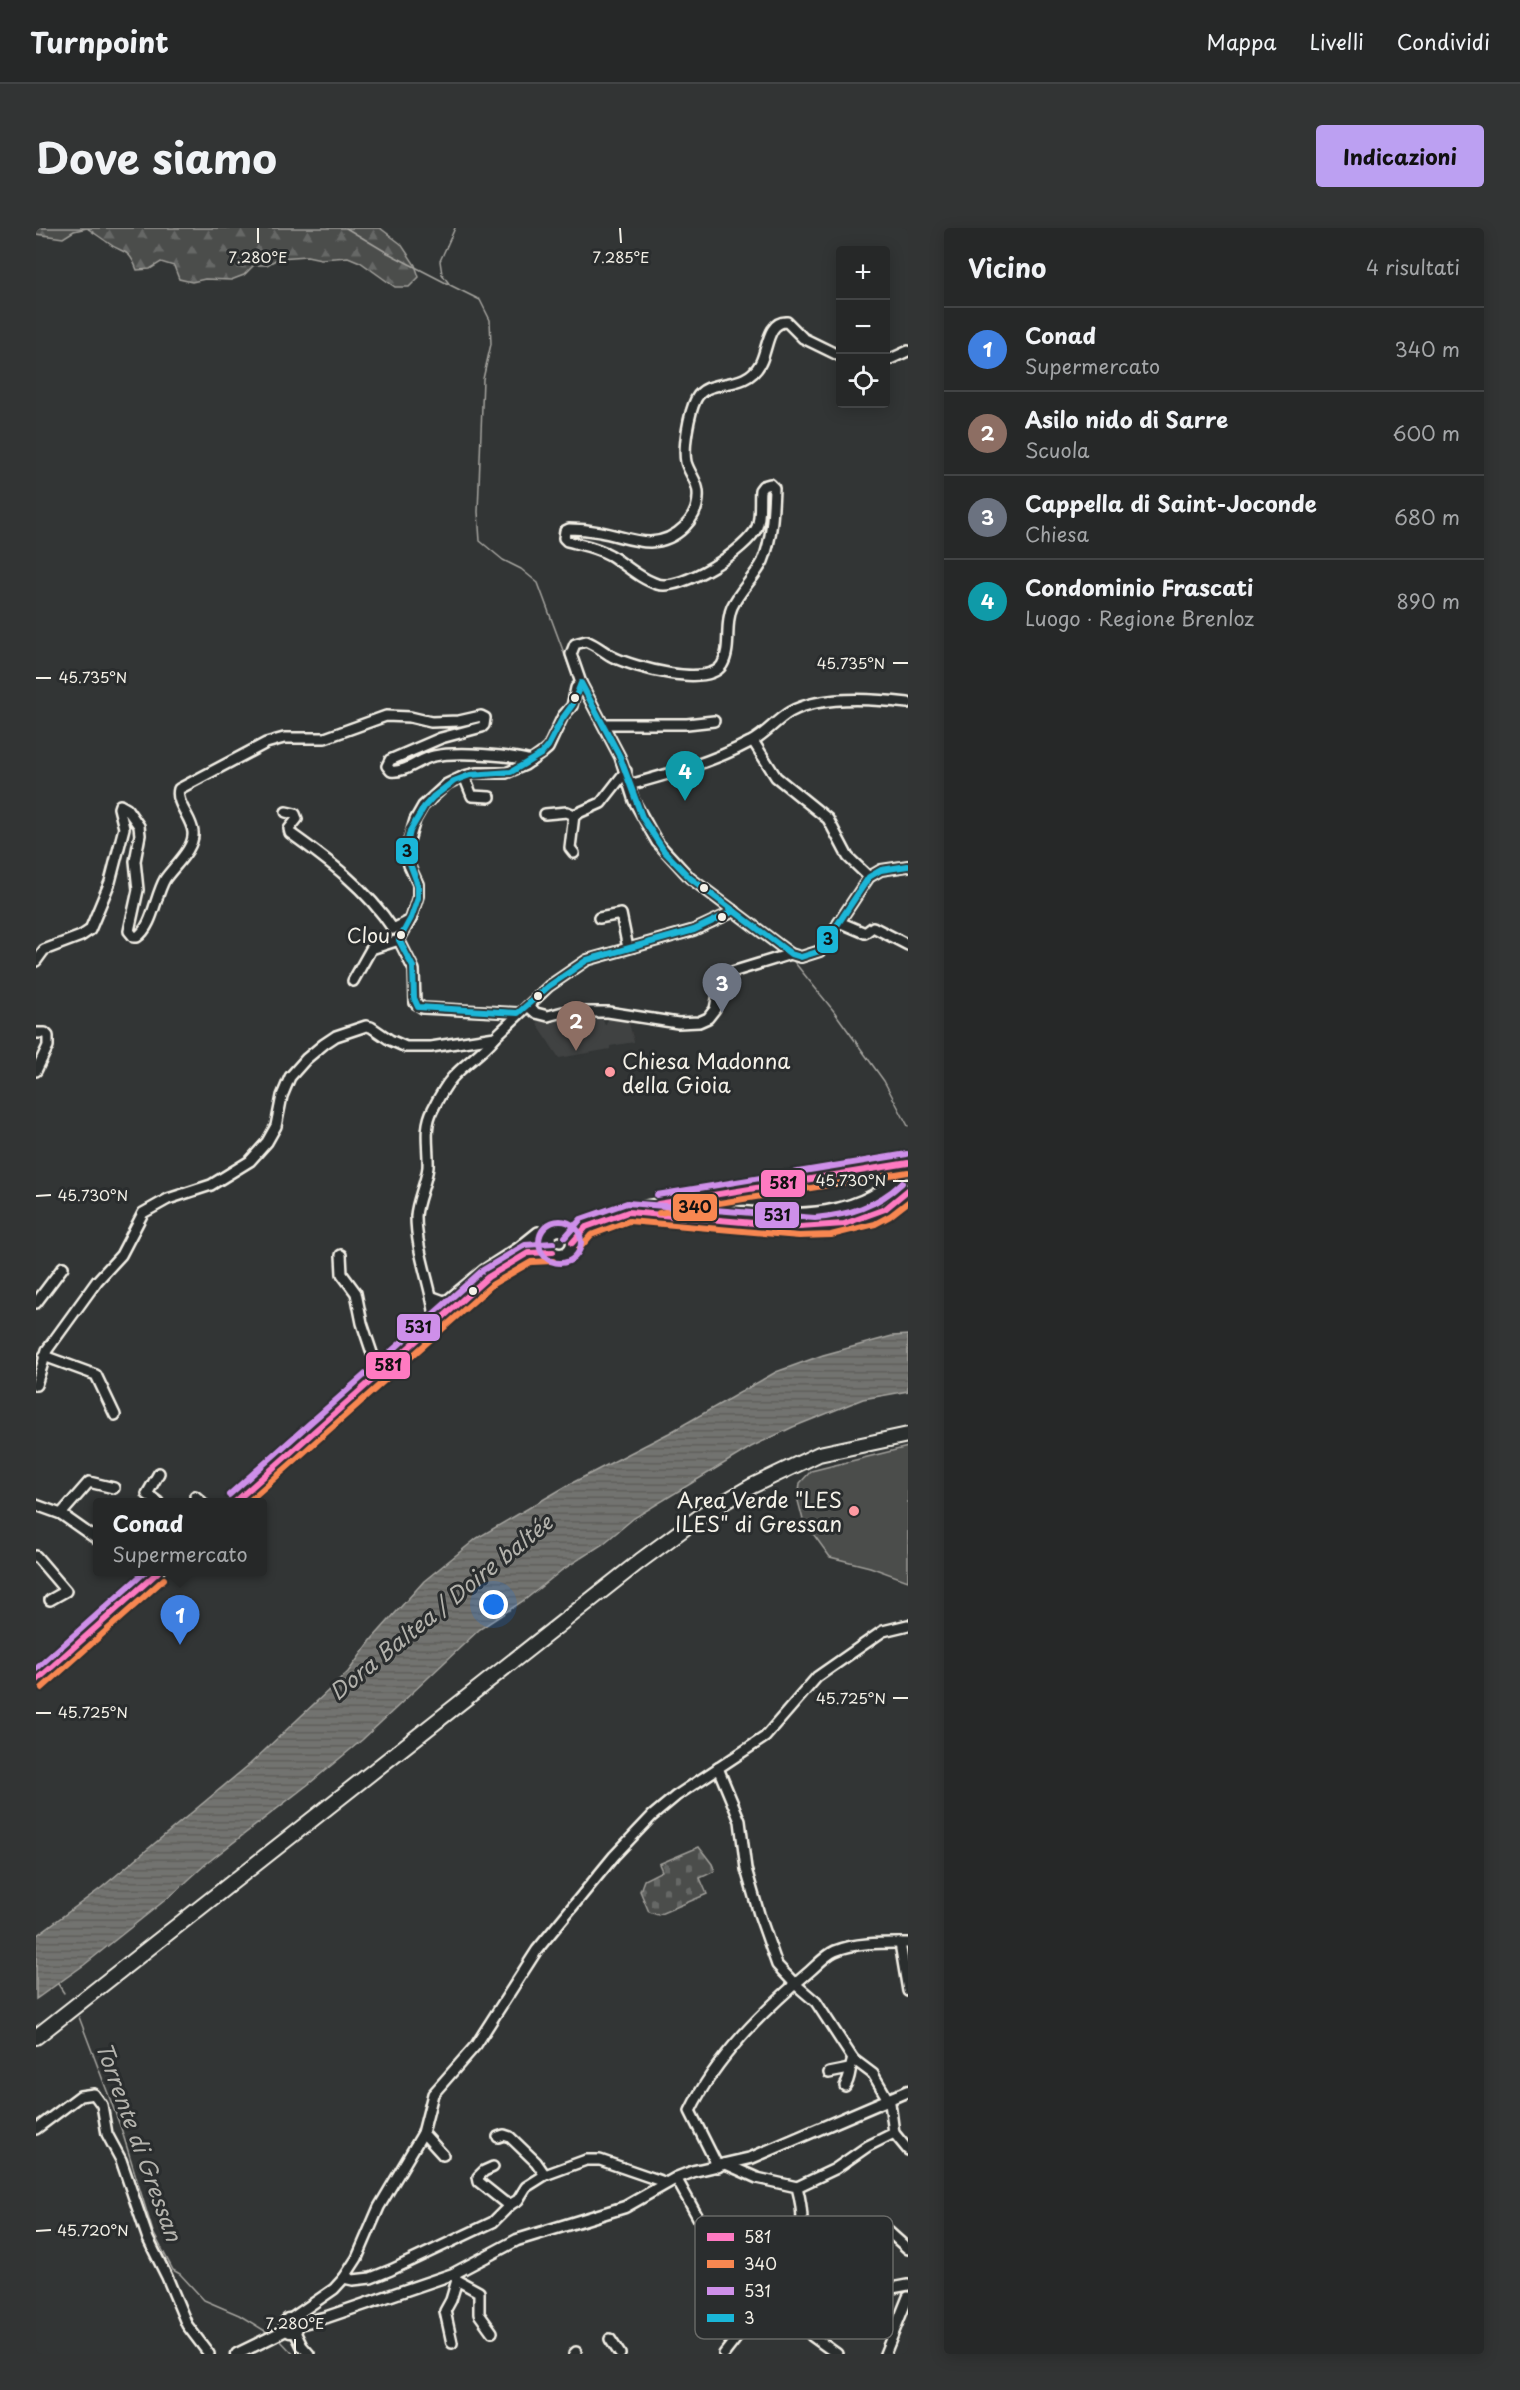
<!DOCTYPE html>
<html lang="it">
<head>
<meta charset="utf-8">
<style>
	:root { --surface:#262828; --page:#323434; --text:#f1f3f6; --muted:#a4a6a8; --line:#424445; --accent:#bca0f2 }
	body { margin:0; font-family:"Playpen Sans",sans-serif; background:var(--page); color:var(--text) }
	.controls { position:absolute; right:18px; top:18px; display:grid; overflow:hidden; border-radius:6px; box-shadow:0 3px 15px #0003 }
	.controls button { width:54px; height:54px; display:grid; place-items:center; padding:0; border:0; border-bottom:2px solid var(--line); background:var(--surface); color:var(--text); font:30px sans-serif }
	.you { position:absolute; left:458px; top:1377px; width:21px; height:21px; margin:-15px; border:4px solid #fff; border-radius:50%; background:#1a73e8; box-shadow:0 0 0 9px #1a73e833 }
	.badge { display:grid; place-items:center; width:39px; height:39px; border-radius:50%; background:var(--accent); color:#fff; font-size:20px; font-weight:700 }
	.pin { position:absolute; translate:-50% -50px; filter:drop-shadow(0 2px 3px #0008) }
	.pin::after { content:''; position:absolute; top:32px; width:21px; height:18px; background:inherit; clip-path:polygon(0 0,100% 0,50% 100%) }
	.popup { position:absolute; left:57px; top:1270px; width:174px; height:78px; box-sizing:border-box; display:grid; place-content:center; border-radius:6px; background:var(--surface); filter:drop-shadow(0 2px 4px #0005); font-size:20px; white-space:nowrap; color:var(--muted) }
	.popup b { font-size:22px; color:var(--text) }
	.popup::after { content:''; position:absolute; left:50%; top:100%; margin-left:-12px; border:12px solid transparent; border-top-color:var(--surface) }
	.list { margin:0; padding:0; list-style:none }
	h2 { display:flex; justify-content:space-between; align-items:center; height:78px; margin:0; padding:0 24px; font-size:26px }
	h2 small { font-size:20px; font-weight:400; color:var(--muted) }
	.list li { display:grid; grid-template-columns:39px 1fr auto; gap:18px; align-items:center; box-sizing:border-box; height:84px; padding:0 24px; border-top:2px solid var(--line) }
	.list b { display:block; font-size:22px; white-space:nowrap }
	.list p { margin:0; font-size:20px; white-space:nowrap; color:var(--muted) }
	.list em { font-size:20px; font-style:normal; color:var(--muted) }
	.icon { flex:none; width:33px; height:33px; fill:none; stroke:currentColor; stroke-width:2; stroke-linecap:round; stroke-linejoin:round }
	.map { position:relative; flex:none; width:872px; height:2126px; overflow:hidden; border-radius:6px }
	header { display:flex; align-items:center; gap:36px; box-sizing:border-box; height:84px; padding:0 30px; background:var(--surface); border-bottom:2px solid var(--line) }
	header strong { font-size:28px }
	nav { display:flex; gap:33px; margin-inline-start:auto; font-size:21px }
	.intro { display:flex; align-items:center; justify-content:space-between; box-sizing:border-box; height:144px; padding:0 36px }
	h1 { margin:0; font-size:42px }
	.button { padding:15px 27px; border-radius:6px; background:var(--accent); color:#111; font-size:21px; font-weight:700 }
	main { display:flex; gap:36px; padding:0 36px }
	aside { flex:1; background:var(--surface); border-radius:6px; box-shadow:0 3px 15px #0003 }
	.map>svg:first-child { display:block }
</style>
</head>
<body>
<header>
<strong>Turnpoint</strong>
<nav><a>Mappa</a><a>Livelli</a><a>Condividi</a></nav>
</header>
<div class="intro"><h1>Dove siamo</h1><a class="button">Indicazioni</a></div>
<main>
<div class="map">
<svg width="872" height="2126" viewBox="0 0 872 2126">
	<defs>
		<pattern id="forest-firs" width="22" height="20" patternUnits="userSpaceOnUse" patternTransform="scale(1.5)"><rect width="22" height="20" fill="#4b4d4c"/><path d="M5 1l3.5 6h-7zM16 11l3.5 6h-7z" fill="#666766"/></pattern>
		<pattern id="cemetery-stones" width="16" height="16" patternUnits="userSpaceOnUse" patternTransform="scale(1.5)"><rect width="16" height="16" fill="#4b4d4c"/><path d="M2 7V4a2 2 0 0 1 4 0v3zM10 15v-3a2 2 0 0 1 4 0v3z" fill="#666766"/></pattern>
		<pattern id="water-rules" width="6" height="5" patternUnits="userSpaceOnUse" patternTransform="scale(1.5)"><rect width="6" height="5" fill="#727370"/><path d="M0 2.5h6" fill="none" stroke="#5e5e5b"/></pattern>
	</defs>
	<rect width="100%" height="100%" fill="#323535"/>
	<filter id="ink" filterUnits="userSpaceOnUse"><feTurbulence type="fractalNoise" baseFrequency=".0167" numOctaves="2"/><feDisplacementMap in="SourceGraphic" scale="12" xChannelSelector="R" yChannelSelector="G"/><feConvolveMatrix kernelMatrix="1 2 1 2 8 2 1 2 1" color-interpolation-filters="sRGB"/></filter>
	<g filter="url(#ink)">
		<path fill="#404242" d="M528,787H568L567,792L569,797L574,789L580,788L593,795L598,814L574,818V821L523,830L501,796L504,792Z"/>
		<path fill="url(#forest-firs)" stroke="#a09f9a" stroke-width="1.5" d="M0,0H344L365,16L379,37L383,49L373,59H359L324,34L312,29L285,31L271,28L243,30L231,37H218L208,47L195,52L169,51L156,54L143,51L138,38L125,34L114,41L101,42C92,18 87,27 71,14C64,9 58,5 51,0L38,3L27,10L0,6Z"/>
		<path fill="url(#cemetery-stones)" stroke="#a09f9a" stroke-width="1.5" d="M663,1619L676,1636L679,1643L664,1650L671,1666L622,1687L613,1684L604,1663L608,1652L626,1643L623,1636Z"/>
		<path fill="#4b4d4c" stroke="#a09f9a" stroke-width="1.5" d="M872,1219V1353L834,1339L794,1329L767,1292L762,1273L764,1255L775,1243Z"/>
		<path fill="url(#water-rules)" stroke="#a6a5a0" stroke-width="1.5" d="M872,1107V1163L827,1171L757,1199L715,1219L598,1290L567,1316L526,1342L490,1371L444,1401L326,1512L274,1555L171,1635L138,1665L48,1737L0,1771V1708L65,1660L214,1536L312,1444L336,1411L388,1353L441,1310L534,1256L633,1205L740,1144L787,1127L856,1108Z"/>
		<g fill="none" stroke-linecap="round" stroke-linejoin="round">
			<g stroke="#a6a5a0" stroke-width="1.5">
				<path d="M310,0L350,24L412,56"/>
				<path d="M419,0L404,33L406,46L414,57L444,72L454,92L455,116L447,151L442,284L444,313L467,332L485,341L502,355L535,444"/>
				<path d="M598,583L611,605"/>
				<path d="M755,730L797,782L848,853L872,898"/>
				<path d="M22,1756L28,1765"/>
				<path d="M43,1789L85,1900L117,2004L137,2042L144,2046L168,2072L203,2087L234,2106"/>
				<path d="M243,2111L257,2126"/>
			</g>
			<defs>
				<g id="minor">
					<path d="M804,128L767,110L751,94C731,93 732,122 724,136C708,165 672,148 660,171C653,185 647,219 650,234C653,245 661,252 662,264C664,291 640,313 614,314C597,314 581,307 564,304C554,302 543,301 533,301L529,303L528,310L531,313C546,317 560,319 574,327C590,337 604,351 621,356C645,364 712,321 721,299C725,288 723,273 724,262L727,258L734,256L738,260C737,284 736,311 727,333C719,349 704,362 696,379C688,397 696,420 686,437C671,460 598,439 577,429C568,424 560,417 550,413L539,416L535,426L545,455L584,529L598,573L621,614L654,650L755,726L765,729L784,723L833,649L845,642L872,638"/>
					<path d="M850,133L872,123"/>
					<path d="M568,496H651L678,493"/>
					<path d="M717,513L740,549L792,591L812,629L833,649"/>
					<path d="M428,548L436,568L454,569"/>
					<path d="M593,557C633,546 677,534 714,514C729,507 740,492 754,484C784,467 839,471 872,475"/>
					<path d="M250,584L259,586L261,591L253,601L254,605C292,632 331,661 357,701L371,694"/>
					<path d="M509,586L531,584L538,587"/>
					<path d="M538,625L534,620L538,587L565,575L590,543"/>
					<path d="M563,690L585,686L592,720"/>
					<path d="M803,694L829,705L837,699L872,717"/>
					<path d="M0,733L8,722L45,708L54,702L74,654L88,600L83,580L84,577L91,581L103,598L104,607L99,633L102,662L93,703L98,709H101C117,698 119,668 129,651C138,638 159,620 157,604C156,590 139,575 143,561L230,515L248,510H289L350,488L374,489L395,494L423,493L445,488L449,490L448,497L446,499L405,510L354,532L351,538L355,543C370,545 383,531 398,528C421,523 472,527 495,533"/>
					<path d="M317,753L335,721L363,712"/>
					<path d="M492,778L500,785L512,788L527,784H572L642,795L663,794L672,790L679,781L683,761L696,744L755,726"/>
					<path d="M482,785L387,780L379,775L378,742L363,712L375,691L382,668V656L373,637L370,623L379,592L387,578L411,556L428,548L440,545H470L489,537L506,525L512,520L527,488L536,478L540,460L545,455"/>
					<path d="M0,805H9L12,808V818L0,843"/>
					<path d="M305,1027L306,1046L320,1065L326,1095L343,1146"/>
					<path d="M397,1069L408,1073L413,1071L448,1042L482,1020L502,1004L514,1007"/>
					<path d="M0,1075L27,1039"/>
					<path d="M400,1095C396,1059 380,1025 380,988C381,972 390,956 392,939C393,919 387,900 397,881C402,871 409,858 416,850C429,835 447,825 459,809"/>
					<path d="M8,1128L60,1147L79,1187"/>
					<path d="M0,1157L11,1122L61,1053L85,1027L107,985L132,971L175,957L214,933L231,914L240,898L246,868L254,849L270,831L288,816L300,808L330,798L335,799L354,812L370,819H395L459,809L513,758L551,732L658,702L699,683"/>
					<path d="M159,1268L166,1274"/>
					<path d="M122,1274L111,1266L123,1245"/>
					<path d="M0,1277L25,1286L62,1312"/>
					<path d="M25,1286L53,1254L78,1260"/>
					<path d="M0,1328L30,1363L14,1372"/>
					<path d="M682,1540L704,1593L710,1641L723,1686L741,1737L759,1756L780,1774L817,1831L837,1846L854,1875L858,1905L872,1922"/>
					<path d="M864,1715L872,1763"/>
					<path d="M793,1845L813,1841"/>
					<path d="M809,1858C815,1850 813,1841 817,1831"/>
					<path d="M0,1901L44,1868L58,1866L66,1877L71,1906L85,1932L112,2011L131,2049L151,2097L173,2126"/>
					<path d="M387,1905L407,1927"/>
					<path d="M462,1909L468,1907L474,1909L500,1934L509,1947"/>
					<path d="M692,1937L721,1950L761,1959C772,2000 765,2021 742,2055"/>
					<path d="M457,1939L448,1943L442,1949L443,1954L468,1974L475,1976L482,1972L490,1959L509,1947L550,1932H564L631,1955"/>
					<path d="M682,1939L654,1883C680,1829 728,1782 774,1743C781,1737 790,1727 799,1723C820,1714 849,1715 872,1715"/>
					<path d="M640,1950L674,2011C682,2011 693,2010 702,2013C717,2018 741,2052 746,2067"/>
					<path d="M761,1959L799,1941L832,1918L858,1905"/>
					<path d="M853,2004L872,2021"/>
					<path d="M754,2037L789,2062L822,2075"/>
					<path d="M308,2050L317,2052L335,2050L355,2042L457,1994L475,1976"/>
					<path d="M421,2052L443,2064V2086L456,2104"/>
					<path d="M835,2064L872,2057"/>
					<path d="M256,2090L298,2061L308,2050L321,2030L343,1979L387,1905L397,1866L440,1817L501,1722L578,1628L616,1588L640,1568L729,1509L781,1449L847,1403L872,1397"/>
					<path d="M259,2104L266,2118L273,2126"/>
					<path d="M574,2111L584,2126"/>
					<path d="M416,2115L409,2083L415,2072L421,2052L417,2046"/>
					<path d="M538,2126L540,2124"/>
					<path d="M688,2126L705,2104L746,2067L776,2108L801,2126"/>
					<path d="M849,2126L872,2069"/>
				</g>
				<g id="major">
					<path d="M629,981C710,978 811,1011 872,939"/>
					<path d="M599,985L787,999C820,995 849,986 872,962"/>
					<circle cx="524" cy="1014" r="12"/>
					<path d="M527,1003L550,999L601,980L872,935"/>
					<path d="M199,1274L443,1057L467,1038L512,1011"/>
					<path d="M0,1453L122,1344"/>
					<path d="M263,2096L291,2089L417,2046L481,2012L589,1979L640,1950L658,1943L715,1930L872,1863"/>
					<path d="M250,2102L249,2094L252,2091L260,2092L263,2096"/>
					<path d="M201,2126L250,2102L254,2104H259L263,2096"/>
				</g>
				<path id="highway" d="M0,1809L604,1333L669,1285L716,1258L783,1226L872,1207"/>
			</defs>
			<use href="#minor" stroke="#f4f1e8" stroke-width="14"/>
			<use href="#major" stroke="#f4f1e8" stroke-width="15"/>
			<use href="#highway" stroke="#f4f1e8" stroke-width="18"/>
			<use href="#minor" stroke="#2a2d2e" stroke-width="9"/>
			<use href="#major" stroke="#2a2d2e" stroke-width="10"/>
			<use href="#highway" stroke="#2a2d2e" stroke-width="14"/>
			<defs>
				<g id="bus-1">
					<path d="M622,976L872,935"/>
					<path d="M536,1015L550,999L592,984L764,999L808,996L849,981L872,962"/>
					<path d="M199,1274L452,1049L492,1025L517,1024"/>
					<path d="M0,1453L122,1344"/>
				</g>
				<g id="bus-2">
					<path d="M623,985L872,944"/>
					<path d="M543,1021L555,1007L593,993L763,1008L795,1007L839,996L854,988L872,974"/>
					<path d="M212,1274L457,1056L495,1034L517,1033"/>
					<path d="M6,1460L128,1351"/>
				</g>
				<g id="bus-3">
					<path d="M621,967L871,926"/>
					<circle cx="524" cy="1014" r="21"/>
					<path d="M529,1009L545,991L591,975L779,990C813,987 840,979 866,955"/>
					<path d="M193,1267L447,1042L489,1017L517,1015"/>
					<path d="M0,1441L109,1344"/>
				</g>
				<g id="bus-4">
					<path d="M545,455L584,529L606,589L628,623L654,650L698,683L658,702L551,732L513,758L482,785L382,779L378,770L377,739L363,712L375,690L382,670V657L371,628V616L374,603L388,579L397,569L418,553L434,547L475,544L505,526L512,518L526,491L537,476Z"/>
					<path d="M698,683L755,726L765,729L784,723L833,649L845,642L872,638"/>
				</g>
			</defs>
			<use href="#bus-1" stroke="#2a2d2e" stroke-width="10"/>
			<use href="#bus-2" stroke="#2a2d2e" stroke-width="10"/>
			<use href="#bus-3" stroke="#2a2d2e" stroke-width="10"/>
			<use href="#bus-4" stroke="#2a2d2e" stroke-width="10"/>
			<use href="#bus-1" stroke="#fe7ac1" stroke-width="6"/>
			<use href="#bus-2" stroke="#f88751" stroke-width="6"/>
			<use href="#bus-3" stroke="#ce8fe9" stroke-width="6"/>
			<use href="#bus-4" stroke="#1ab6d8" stroke-width="6"/>
		</g>
	</g>
	<path fill="none" stroke="#f4f1e8" stroke-width="2" d="M222,0V15M584,0L585,15M857,435H872M0,450H15M857,953H872M0,968L15,967M857,1470H872M0,1485H15M0,2003L15,2002M259,2111V2126"/>
	<g fill="#f4f1e8" stroke="#2a2d2e" stroke-width="2">
		<circle cx="539" cy="470" r="5"/>
		<circle cx="668" cy="660" r="5"/>
		<circle cx="686" cy="689" r="5"/>
		<circle cx="365" cy="707" r="5"/>
		<circle cx="502" cy="768" r="5"/>
		<circle cx="437" cy="1063" r="5"/>
	</g>
	<g fill="#ff9aa2" stroke="#2a2d2e" stroke-width="2">
		<circle cx="574" cy="844" r="6"/>
		<circle cx="818" cy="1283" r="6"/>
	</g>
	<g text-anchor="middle" dominant-baseline="central" stroke-width="6" stroke-linejoin="round" paint-order="stroke">
		<g font-size="20" fill="#f4f1e8" stroke="#2a2d2e" text-anchor="end">
			<text x="354" y="707">Clou</text>
		</g>
		<g font-size="21" fill="#f4f1e8" stroke="#2a2d2e" text-anchor="start">
			<text x="586" y="832">Chiesa Madonna<tspan x="586" dy="24">della Gioia</tspan></text>
			<text x="806" y="1271" text-anchor="end">Area Verde "LES<tspan x="806" dy="24">ILES" di Gressan</tspan></text>
		</g>
		<g font-size="22" font-style="italic" fill="#b3b2ac" stroke="#2a2d2e">
			<text transform="translate(404 1378) rotate(-39)">Dora Baltea / Doire baltée</text>
			<text transform="translate(104 1913) rotate(70)">Torrente di Gressan</text>
		</g>
	</g>
	<rect x="659" y="1988" width="198" height="123" rx="9" fill="#2a2d2e" stroke="#676866" stroke-width="1.5"/>
	<rect x="671" y="2005" width="27" height="8" fill="#fe7ac1"/>
	<rect x="671" y="2032" width="27" height="8" fill="#f88751"/>
	<rect x="671" y="2059" width="27" height="8" fill="#ce8fe9"/>
	<rect x="671" y="2086" width="27" height="8" fill="#1ab6d8"/>
	<g font-size="16" fill="#f4f1e8">
		<text x="708" y="2015">581</text>
		<text x="708" y="2042">340</text>
		<text x="708" y="2069">531</text>
		<text x="708" y="2096">3</text>
	</g>
	<g font-size="15" text-anchor="middle" fill="#f4f1e8" stroke="#2a2d2e" stroke-width="6" stroke-linejoin="round" paint-order="stroke">
		<text x="222" y="35">7.280°E</text>
		<text x="585" y="35">7.285°E</text>
		<text x="815" y="441">45.735°N</text>
		<text x="57" y="455">45.735°N</text>
		<text x="815" y="958">45.730°N</text>
		<text x="57" y="973">45.730°N</text>
		<text x="815" y="1476">45.725°N</text>
		<text x="57" y="1490">45.725°N</text>
		<text x="57" y="2008">45.720°N</text>
		<text x="259" y="2101">7.280°E</text>
	</g>
	<g stroke="#2a2d2e" stroke-width="2">
		<rect x="359" y="609" width="24" height="28" rx="6" fill="#1ab6d8"/>
		<rect x="780" y="697" width="23" height="29" rx="6" fill="#1ab6d8"/>
		<rect x="724" y="941" width="46" height="29" rx="6" fill="#fe7ac1"/>
		<rect x="636" y="965" width="46" height="29" rx="6" fill="#f88751"/>
		<rect x="718" y="973" width="46" height="28" rx="6" fill="#ce8fe9"/>
		<rect x="360" y="1085" width="45" height="29" rx="6" fill="#ce8fe9"/>
		<rect x="329" y="1123" width="46" height="29" rx="6" fill="#fe7ac1"/>
	</g>
	<g font-size="16" text-anchor="middle" font-weight="bold" fill="#111">
		<text x="371" y="629">3</text>
		<text x="792" y="717">3</text>
		<text x="747" y="961">581</text>
		<text x="659" y="985">340</text>
		<text x="741" y="993">531</text>
		<text x="382" y="1105">531</text>
		<text x="352" y="1143">581</text>
	</g>
</svg>
<div class="controls">
<button>+</button>
<button>−</button>
<button><svg class="icon" aria-label="locate" viewBox="0 0 24 24"><circle cx="12" cy="12" r="6"/><path d="M12 2v4M12 18v4M2 12h4M18 12h4"/></svg></button>
</div>
<div class="you"></div>
<div class="pin badge" style="left:144px;top:1417px;background:#3f7fe0">1</div>
<div class="popup"><b>Conad</b>Supermercato</div>
<div class="pin badge" style="left:540px;top:823px;background:#8d6e63">2</div>
<div class="pin badge" style="left:686px;top:785px;background:#6b7280">3</div>
<div class="pin badge" style="left:649px;top:573px;background:#0f9aa8">4</div>
</div>
<aside>
<h2>Vicino<small>4 risultati</small></h2>
<ul class="list">
<li><span class="badge" style="background:#3f7fe0">1</span><div><b>Conad</b><p>Supermercato</p></div><em>340 m</em></li>
<li><span class="badge" style="background:#8d6e63">2</span><div><b>Asilo nido di Sarre</b><p>Scuola</p></div><em>600 m</em></li>
<li><span class="badge" style="background:#6b7280">3</span><div><b>Cappella di Saint-Joconde</b><p>Chiesa</p></div><em>680 m</em></li>
<li><span class="badge" style="background:#0f9aa8">4</span><div><b>Condominio Frascati</b><p>Luogo · Regione Brenloz</p></div><em>890 m</em></li>
</ul>
</aside>
</main>
</body>
</html>
